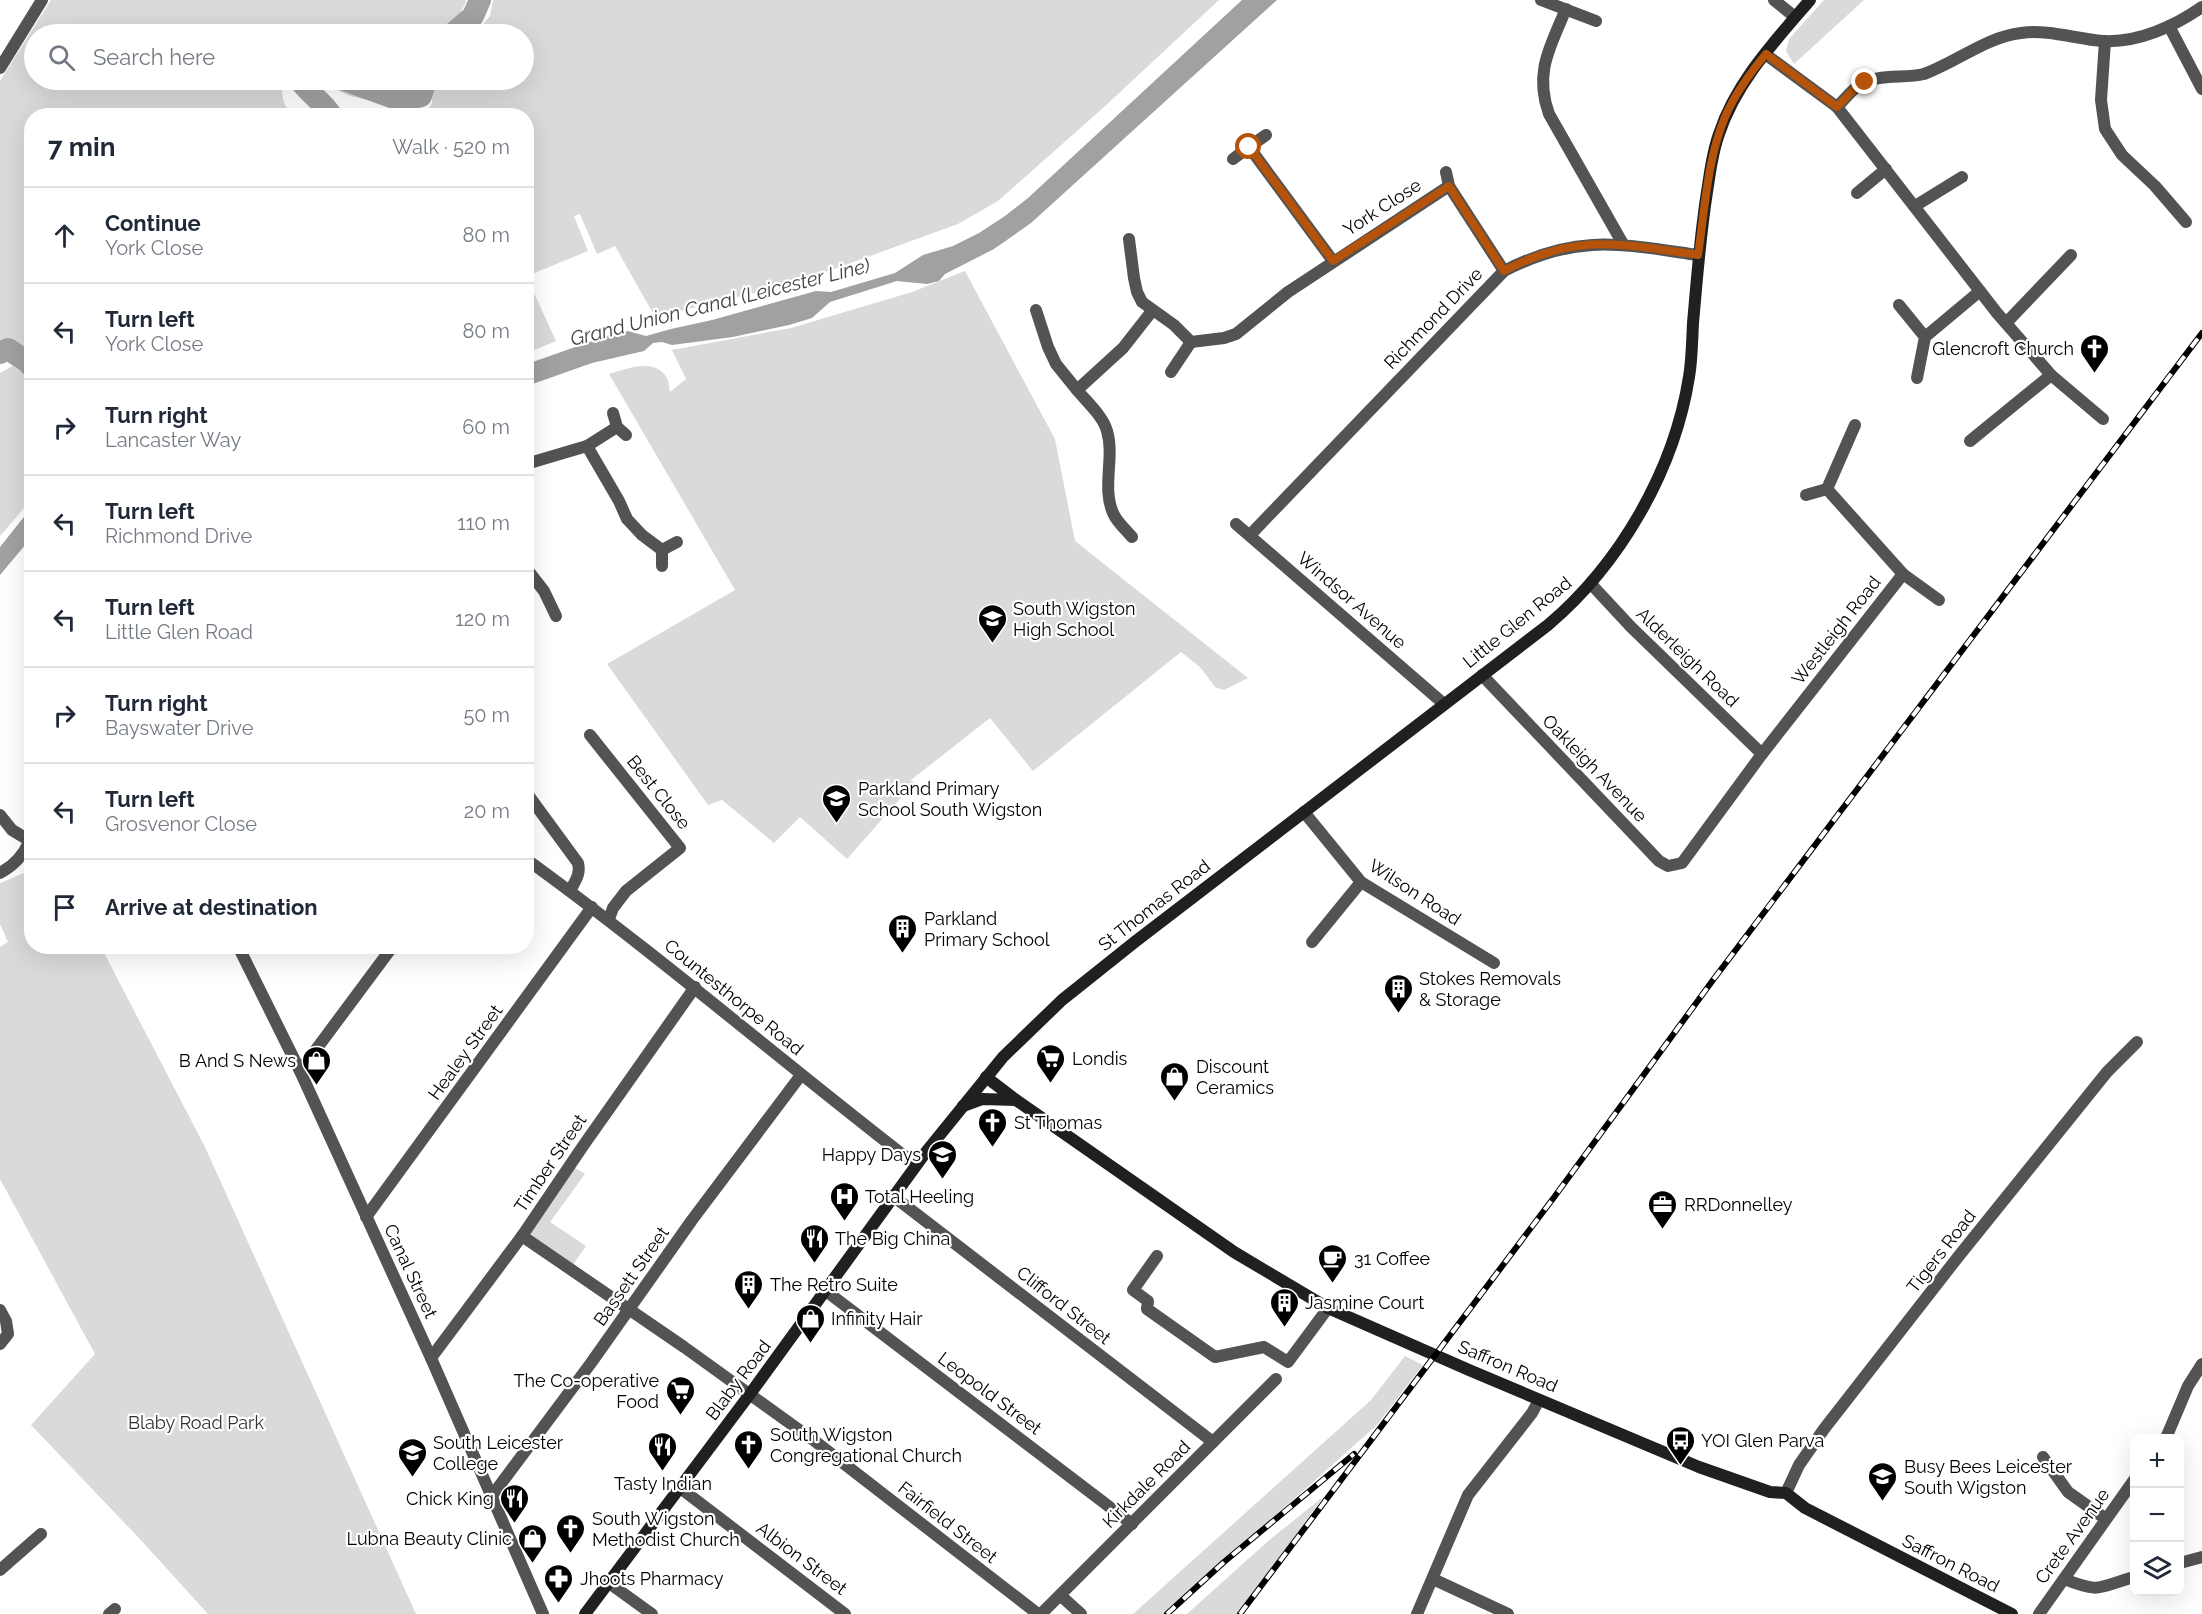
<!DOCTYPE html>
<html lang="en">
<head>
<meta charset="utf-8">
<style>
	:root { --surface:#fff; --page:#f2f2f3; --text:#1f2937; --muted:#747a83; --line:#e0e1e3 }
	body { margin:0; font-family:Raleway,sans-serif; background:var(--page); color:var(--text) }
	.controls { position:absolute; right:18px; bottom:18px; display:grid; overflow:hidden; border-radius:12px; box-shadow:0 6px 24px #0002 }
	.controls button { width:54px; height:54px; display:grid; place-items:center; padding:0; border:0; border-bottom:2px solid var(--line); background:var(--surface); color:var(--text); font:30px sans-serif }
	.stop { position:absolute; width:18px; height:18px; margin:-14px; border:4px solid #b45309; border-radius:50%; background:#fff }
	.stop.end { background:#b45309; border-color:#fff; box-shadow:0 2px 6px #0008 }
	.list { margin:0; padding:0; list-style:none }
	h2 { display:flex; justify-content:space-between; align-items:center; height:78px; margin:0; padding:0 24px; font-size:26px }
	h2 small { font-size:20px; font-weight:400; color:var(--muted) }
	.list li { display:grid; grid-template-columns:39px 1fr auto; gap:18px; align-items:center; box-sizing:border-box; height:96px; padding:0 24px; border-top:2px solid var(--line) }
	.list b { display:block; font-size:22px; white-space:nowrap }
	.list p { margin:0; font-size:20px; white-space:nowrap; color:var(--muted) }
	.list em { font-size:20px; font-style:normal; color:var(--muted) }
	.icon { flex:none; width:33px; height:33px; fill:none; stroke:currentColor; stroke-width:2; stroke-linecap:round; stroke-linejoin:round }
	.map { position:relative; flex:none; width:2202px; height:1614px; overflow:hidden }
	.search { position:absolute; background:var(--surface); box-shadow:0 6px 24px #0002; left:24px; top:24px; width:510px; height:66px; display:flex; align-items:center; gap:15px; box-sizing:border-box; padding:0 21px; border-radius:33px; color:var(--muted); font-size:22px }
	.panel { position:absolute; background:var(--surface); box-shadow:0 6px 24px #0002; left:24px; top:108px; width:510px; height:846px; border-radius:24px }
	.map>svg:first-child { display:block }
</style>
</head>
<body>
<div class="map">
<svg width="2202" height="1614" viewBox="0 0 2202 1614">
	<rect width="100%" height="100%" fill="#fff"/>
	<g fill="#dadada">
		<path d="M51,0H465L466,2L456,21L431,34H34V80H283C281,95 282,103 292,115L32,116L31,357C24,350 10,344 0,348V81Z"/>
		<path d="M493,0H1219L1103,108L998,201L958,224L837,268L771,289L655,317L615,246L597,254L580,214L574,216L588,251L532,274L527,259V236L532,234L527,235L526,116L426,115L432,103L433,80H524V34H474L490,16Z"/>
		<path d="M1824,0H1864L1794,64L1786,51L1789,39Z"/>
		<path d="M316,80H408L409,92L406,101L398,107L350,96Z"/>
		<path d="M965,271L1055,439L1075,541L1248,678L1224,690L1215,687L1200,667L1181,652L1033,771L990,718L911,780L914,783L847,859L800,817L774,843L722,800L708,805L607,664L735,590L609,374C626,369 655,357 667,378C669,381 669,388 670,392L686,379L672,350L791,328L912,292Z"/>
		<path d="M527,278L556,341L527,353H526Z"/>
		<path d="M13,366L26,375L31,383V500L0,536V373Z"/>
		<path d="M31,870L32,946L101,947L205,1147L416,1614H208L138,1537L31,1425L95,1354L0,1179V947L8,942L0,924V883Z"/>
		<path d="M572,1166L585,1174L550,1222L586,1246L572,1266L524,1232Z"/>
		<path d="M1405,1356L1423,1365L1377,1425L1165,1614H1133L1371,1400Z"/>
		<path d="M1324,1496L1238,1614H1187L1267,1542Z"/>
	</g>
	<g fill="#a1a1a1">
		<path d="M1242,0H1277L1031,223L994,249L945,274L939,281L927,284L897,281L830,302L812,318L789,325L733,337L672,345L662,342L653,343L644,351L592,363L527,386V364L615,333L628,331L646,336L671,329L712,320L816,291L831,292L895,273L923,255L953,246L979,233L1005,216L1028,198Z"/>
		<path d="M31,508V538L0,575V547Z"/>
	</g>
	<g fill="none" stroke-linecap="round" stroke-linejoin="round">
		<g stroke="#a1a1a1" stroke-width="22">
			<path d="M452,34L473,16L480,0"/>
			<path d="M302,80L301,82C311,95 323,102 332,116"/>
			<path d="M344,80L402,101L421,96L426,80"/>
			<path d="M0,353L8,349L26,361L32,367"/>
		</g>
		<g stroke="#535353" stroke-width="12">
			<path d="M1541,0L1596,21"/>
			<path d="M1774,0L1795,17"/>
			<path d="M1566,9C1550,47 1534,73 1549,114L1623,244"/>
			<path d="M2169,26L2202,89"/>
			<path d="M2105,41L2101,100L2105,129L2122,155L2155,186L2186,222"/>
			<path d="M1765,54L1837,107L1997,313L2051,375L2103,419"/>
			<path d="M0,68L42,0"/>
			<path d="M1837,107C1844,100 1850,92 1858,86C1877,73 1902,79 1924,74C1957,62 1986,37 2021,33C2048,29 2076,39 2103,41C2138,43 2175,26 2202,7"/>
			<path d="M1266,135L1249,147L1333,261"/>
			<path d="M1233,159L1249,147"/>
			<path d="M1446,172L1449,186L1504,271"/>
			<path d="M1857,193L1886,169"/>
			<path d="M1915,206L1962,177"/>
			<path d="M1129,239L1134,278L1137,292L1142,302L1174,325L1191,342L1224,338L1236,334L1288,292L1449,186"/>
			<path d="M1899,305L1925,337L1917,378"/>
			<path d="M1036,310L1048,347L1056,364L1077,390"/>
			<path d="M2006,323L2071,255"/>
			<path d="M1925,337L1980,291"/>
			<path d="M1171,372L1191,342"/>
			<path d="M613,413L617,427L626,435"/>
			<path d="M1970,441L2051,375"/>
			<path d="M587,446L619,501L627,519L642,535L662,550"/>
			<path d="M526,464L587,446L617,427"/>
			<path d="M1806,495L1827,489"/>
			<path d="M1236,524L1444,704"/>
			<path d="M1250,535L1504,271C1578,233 1621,244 1698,255"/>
			<path d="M1132,537C1126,530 1118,523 1114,515C1101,489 1115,458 1107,431C1103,416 1087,402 1077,390L1123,348L1152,311"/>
			<path d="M662,566V550L677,542"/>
			<path d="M526,568L544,591L556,616"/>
			<path d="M1903,574L1939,600"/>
			<path d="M1591,584L1631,627L1762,754"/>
			<path d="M1482,675L1659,861L1668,866L1682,863L1762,754L1903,574L1827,489L1855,425"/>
			<path d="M590,735L680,848L626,891L613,908L609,919"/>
			<path d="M526,792L578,863C581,874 575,881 570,891"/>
			<path d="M1304,812L1361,882L1494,963"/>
			<path d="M0,873C13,866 23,856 29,842"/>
			<path d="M1312,942L1361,882"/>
			<path d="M238,946L300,1071L431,1358L543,1614"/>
			<path d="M300,1071L393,946"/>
			<path d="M893,1196L1213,1442"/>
			<path d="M366,1217L592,907"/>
			<path d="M522,1236L684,1347L816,1442L1038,1614"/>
			<path d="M1157,1256L1133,1290L1148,1301L1147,1309L1215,1357L1264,1347L1288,1362L1328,1308"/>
			<path d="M826,1291L1132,1524"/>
			<path d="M0,1310L6,1321L8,1334L0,1344"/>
			<path d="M431,1358L522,1236L583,1146L695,987"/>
			<path d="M2166,1438L2188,1386L2202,1364"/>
			<path d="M2043,1457L2068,1492L2106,1519"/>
			<path d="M679,1487L845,1614"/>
			<path d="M1786,1493L1799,1465L1824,1429L1958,1257L2107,1072L2137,1042"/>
			<path d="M491,1497L591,1363L692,1220L801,1075"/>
			<path d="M2180,1563L2202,1557"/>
			<path d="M0,1570L41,1534"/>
			<path d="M1433,1579L1508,1614"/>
			<path d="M2064,1579C2102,1594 2098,1587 2134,1577"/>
			<path d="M609,1583L652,1614"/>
			<path d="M1060,1595L1081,1614"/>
			<path d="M109,1614L115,1609"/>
			<path d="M1041,1614L1276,1379"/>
			<path d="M1417,1614L1468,1495L1532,1413L1539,1400"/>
			<path d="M2039,1614L2134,1480"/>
		</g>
		<g stroke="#535353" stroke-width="12">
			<path d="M0,815L12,830L32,842"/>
			<path d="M526,859C660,956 785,1064 916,1165"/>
		</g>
		<g stroke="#202020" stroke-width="12">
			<path d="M986,1077L1016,1100L1234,1252L1328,1308L1469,1370L1699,1467L1770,1492L1786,1493L1805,1508L2012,1614"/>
			<path d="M963,1106L982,1099L1016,1100"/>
			<path d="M585,1614L750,1394L926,1152L1003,1057L1062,1000L1136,941L1548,625C1620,564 1674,471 1689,377C1692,360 1692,341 1693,323C1697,279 1700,236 1707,192C1710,173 1712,153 1719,134C1736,82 1775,41 1810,0"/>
		</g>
		<defs>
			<g id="rail">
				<path d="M1167,1614L1224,1562L1354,1454"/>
				<path d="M1240,1614L1555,1196L1713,980L2202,333"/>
			</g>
		</defs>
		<use href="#rail" stroke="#000" stroke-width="6"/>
		<use href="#rail" stroke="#fff" stroke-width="4" stroke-dasharray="11" stroke-linecap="butt"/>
	</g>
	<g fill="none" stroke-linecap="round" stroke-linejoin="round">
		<path stroke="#b45309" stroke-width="8" d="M1249,147L1333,261L1449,186L1504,271C1577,232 1621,244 1698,255C1705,209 1707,160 1725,117C1735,94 1750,73 1766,54L1837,107L1853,90L1865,82"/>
	</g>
	<defs>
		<symbol id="church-pin" viewBox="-11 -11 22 30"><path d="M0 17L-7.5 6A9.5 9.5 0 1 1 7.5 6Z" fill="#000" stroke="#fff"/><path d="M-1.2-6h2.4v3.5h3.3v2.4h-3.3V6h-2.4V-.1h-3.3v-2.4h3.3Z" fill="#fff"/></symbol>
		<symbol id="school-pin" viewBox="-11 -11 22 30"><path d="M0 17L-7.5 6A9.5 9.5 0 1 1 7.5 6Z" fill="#000" stroke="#fff"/><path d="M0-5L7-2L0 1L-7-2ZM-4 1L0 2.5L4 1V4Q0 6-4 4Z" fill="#fff"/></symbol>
		<symbol id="building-pin" viewBox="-11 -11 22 30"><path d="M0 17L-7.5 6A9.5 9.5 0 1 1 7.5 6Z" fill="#000" stroke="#fff"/><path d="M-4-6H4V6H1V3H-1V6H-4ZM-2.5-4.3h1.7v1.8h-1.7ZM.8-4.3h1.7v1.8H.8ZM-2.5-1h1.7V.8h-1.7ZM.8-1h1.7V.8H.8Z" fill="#fff"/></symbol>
		<symbol id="supermarket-pin" viewBox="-11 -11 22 30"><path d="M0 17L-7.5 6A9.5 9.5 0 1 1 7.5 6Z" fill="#000" stroke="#fff"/><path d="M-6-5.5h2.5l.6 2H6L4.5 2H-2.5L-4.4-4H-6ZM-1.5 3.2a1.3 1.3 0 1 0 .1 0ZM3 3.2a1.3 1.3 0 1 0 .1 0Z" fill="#fff"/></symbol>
		<symbol id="shop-pin" viewBox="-11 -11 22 30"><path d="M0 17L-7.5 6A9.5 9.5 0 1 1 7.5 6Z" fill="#000" stroke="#fff"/><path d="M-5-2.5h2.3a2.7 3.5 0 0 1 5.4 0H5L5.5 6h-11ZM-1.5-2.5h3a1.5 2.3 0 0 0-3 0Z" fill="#fff"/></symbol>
		<symbol id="hospital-pin" viewBox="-11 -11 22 30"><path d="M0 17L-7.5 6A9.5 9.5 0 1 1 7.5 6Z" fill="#000" stroke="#fff"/><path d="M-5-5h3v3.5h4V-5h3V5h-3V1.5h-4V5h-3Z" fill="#fff"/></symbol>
		<symbol id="office-pin" viewBox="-11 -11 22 30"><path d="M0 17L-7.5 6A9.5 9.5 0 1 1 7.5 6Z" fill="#000" stroke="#fff"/><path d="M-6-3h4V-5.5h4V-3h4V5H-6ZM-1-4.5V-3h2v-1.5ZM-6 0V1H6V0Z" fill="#fff"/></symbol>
		<symbol id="restaurant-pin" viewBox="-11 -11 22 30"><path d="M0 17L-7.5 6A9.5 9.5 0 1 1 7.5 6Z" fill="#000" stroke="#fff"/><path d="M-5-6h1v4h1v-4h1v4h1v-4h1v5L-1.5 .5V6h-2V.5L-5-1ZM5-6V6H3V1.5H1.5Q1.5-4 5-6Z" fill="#fff"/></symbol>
		<symbol id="cafe-pin" viewBox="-11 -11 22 30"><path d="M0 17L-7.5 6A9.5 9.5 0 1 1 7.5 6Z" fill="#000" stroke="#fff"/><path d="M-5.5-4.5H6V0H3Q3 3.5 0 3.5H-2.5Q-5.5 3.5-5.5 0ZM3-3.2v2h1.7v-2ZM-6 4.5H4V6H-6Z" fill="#fff"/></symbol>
		<symbol id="bus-pin" viewBox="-11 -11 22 30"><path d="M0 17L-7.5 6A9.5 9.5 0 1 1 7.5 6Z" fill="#000" stroke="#fff"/><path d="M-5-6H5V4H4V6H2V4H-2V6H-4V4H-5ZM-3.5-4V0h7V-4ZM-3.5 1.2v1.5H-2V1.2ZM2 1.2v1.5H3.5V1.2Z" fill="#fff"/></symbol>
		<symbol id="university-pin" viewBox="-11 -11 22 30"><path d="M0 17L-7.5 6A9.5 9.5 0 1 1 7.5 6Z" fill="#000" stroke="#fff"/><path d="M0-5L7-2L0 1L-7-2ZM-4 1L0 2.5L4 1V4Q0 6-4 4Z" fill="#fff"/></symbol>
		<symbol id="pharmacy-pin" viewBox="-11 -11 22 30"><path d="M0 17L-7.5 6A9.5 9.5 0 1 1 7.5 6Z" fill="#000" stroke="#fff"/><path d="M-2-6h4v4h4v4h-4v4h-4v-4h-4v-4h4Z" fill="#fff"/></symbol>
	</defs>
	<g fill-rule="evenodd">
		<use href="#church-pin" x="2078" y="332" width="33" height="45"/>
		<use href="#school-pin" x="976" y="602" width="33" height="45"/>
		<use href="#school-pin" x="820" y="782" width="33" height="45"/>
		<use href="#building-pin" x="886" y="912" width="33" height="45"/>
		<use href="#building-pin" x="1382" y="972" width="33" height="45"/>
		<use href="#supermarket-pin" x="1034" y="1042" width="33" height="45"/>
		<use href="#shop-pin" x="300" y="1044" width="33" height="45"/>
		<use href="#shop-pin" x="1158" y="1060" width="33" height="45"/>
		<use href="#church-pin" x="976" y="1106" width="33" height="45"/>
		<use href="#school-pin" x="926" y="1138" width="33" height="45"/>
		<use href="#hospital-pin" x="828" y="1180" width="33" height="45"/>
		<use href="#office-pin" x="1646" y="1188" width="33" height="45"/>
		<use href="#restaurant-pin" x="798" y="1222" width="33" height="45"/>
		<use href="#cafe-pin" x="1316" y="1242" width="33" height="45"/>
		<use href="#building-pin" x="732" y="1268" width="33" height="45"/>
		<use href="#building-pin" x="1268" y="1286" width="33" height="45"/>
		<use href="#shop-pin" x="794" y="1302" width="33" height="45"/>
		<use href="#supermarket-pin" x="664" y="1374" width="33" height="45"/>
		<use href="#bus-pin" x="1664" y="1424" width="33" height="45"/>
		<use href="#church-pin" x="732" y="1428" width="33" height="45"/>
		<use href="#restaurant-pin" x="646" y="1430" width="33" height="45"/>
		<use href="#university-pin" x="396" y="1436" width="33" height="45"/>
		<use href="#school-pin" x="1866" y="1460" width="33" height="45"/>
		<use href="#restaurant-pin" x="498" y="1482" width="33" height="45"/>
		<use href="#church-pin" x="554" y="1512" width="33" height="45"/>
		<use href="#shop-pin" x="516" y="1522" width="33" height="45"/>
		<use href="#pharmacy-pin" x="542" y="1562" width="33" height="45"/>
	</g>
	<g text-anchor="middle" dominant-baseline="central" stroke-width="4.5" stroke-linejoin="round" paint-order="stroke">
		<g font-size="18" fill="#000" stroke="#fff">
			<text transform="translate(1382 207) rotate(-33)">York Close</text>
			<text transform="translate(1433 318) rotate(-46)">Richmond Drive</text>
			<text transform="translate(1352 600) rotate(41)">Windsor Avenue</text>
			<text transform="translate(1517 622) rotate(-39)">Little Glen Road</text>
			<text transform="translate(1836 630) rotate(-52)">Westleigh Road</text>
			<text transform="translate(1688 657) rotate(44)">Alderleigh Road</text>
			<text transform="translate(1595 768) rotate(46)">Oakleigh Avenue</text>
			<text transform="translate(659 792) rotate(51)">Best Close</text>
			<text transform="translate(1415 892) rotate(33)">Wilson Road</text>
			<text transform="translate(1154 905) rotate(-38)">St Thomas Road</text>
			<text transform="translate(734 997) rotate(39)">Countesthorpe Road</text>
			<text transform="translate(465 1052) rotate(-54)">Healey Street</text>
			<text transform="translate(550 1163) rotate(-56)">Timber Street</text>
			<text transform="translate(1941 1251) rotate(-52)">Tigers Road</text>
			<text transform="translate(411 1271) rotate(65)">Canal Street</text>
			<text transform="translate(631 1276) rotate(-55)">Bassett Street</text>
			<text transform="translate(1064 1305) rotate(38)">Clifford Street</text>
			<text transform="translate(1508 1366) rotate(23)">Saffron Road</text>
			<text transform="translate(738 1380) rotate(-53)">Blaby Road</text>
			<text transform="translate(990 1393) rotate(37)">Leopold Street</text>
			<text transform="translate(1146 1484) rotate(-45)">Kirkdale Road</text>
			<text transform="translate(948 1522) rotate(38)">Fairfield Street</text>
			<text transform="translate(2072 1536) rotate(-54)">Crete Avenue</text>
			<text transform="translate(802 1558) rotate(37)">Albion Street</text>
			<text transform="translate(1951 1563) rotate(27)">Saffron Road</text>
		</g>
		<g font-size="18" fill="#000" stroke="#fff" text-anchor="start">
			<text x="2074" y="348" text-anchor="end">Glencroft Church</text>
			<text x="1013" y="608">South Wigston<tspan x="1013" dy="21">High School</tspan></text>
			<text x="858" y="788">Parkland Primary<tspan x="858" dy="21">School South Wigston</tspan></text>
			<text x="924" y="918">Parkland<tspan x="924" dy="21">Primary School</tspan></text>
			<text x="1419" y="978">Stokes Removals<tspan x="1419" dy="21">&amp; Storage</tspan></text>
			<text x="1072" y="1058">Londis</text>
			<text x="296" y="1060" text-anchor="end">B And S News</text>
			<text x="1196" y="1066">Discount<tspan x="1196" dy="21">Ceramics</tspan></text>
			<text x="1014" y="1122">St Thomas</text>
			<text x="921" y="1154" text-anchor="end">Happy Days</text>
			<text x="865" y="1196">Total Heeling</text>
			<text x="1684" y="1204">RRDonnelley</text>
			<text x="835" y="1238">The Big China</text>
			<text x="1354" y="1258">31 Coffee</text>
			<text x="770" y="1284">The Retro Suite</text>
			<text x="1305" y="1302">Jasmine Court</text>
			<text x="831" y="1318">Infinity Hair</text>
			<text x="659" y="1380" text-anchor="end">The Co-operative<tspan x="659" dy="21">Food</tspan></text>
			<text x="770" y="1434">South Wigston<tspan x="770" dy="21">Congregational Church</tspan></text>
			<text x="1701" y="1440">YOI Glen Parva</text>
			<text x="433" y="1442">South Leicester<tspan x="433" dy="21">College</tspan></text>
			<text x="1904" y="1466">Busy Bees Leicester<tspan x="1904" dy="21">South Wigston</tspan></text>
			<text x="663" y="1483" text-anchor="middle">Tasty Indian</text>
			<text x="494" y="1498" text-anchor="end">Chick King</text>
			<text x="592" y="1518">South Wigston<tspan x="592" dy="21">Methodist Church</tspan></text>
			<text x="512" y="1538" text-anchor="end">Lubna Beauty Clinic</text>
			<text x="580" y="1578">Jhoots Pharmacy</text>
		</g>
		<g font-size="18" fill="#313131" stroke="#fff">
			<text x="196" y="1422">Blaby Road Park</text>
		</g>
		<g font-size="20" font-style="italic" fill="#424242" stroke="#fff">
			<text transform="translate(720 302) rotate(-14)">Grand Union Canal (Leicester Line)</text>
		</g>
	</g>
</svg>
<div class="controls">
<button>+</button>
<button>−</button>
<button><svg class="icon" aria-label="layers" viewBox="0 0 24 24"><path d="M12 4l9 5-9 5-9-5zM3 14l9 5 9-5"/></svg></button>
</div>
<div class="stop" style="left:1249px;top:147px"></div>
<div class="stop end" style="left:1865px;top:82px"></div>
<div class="search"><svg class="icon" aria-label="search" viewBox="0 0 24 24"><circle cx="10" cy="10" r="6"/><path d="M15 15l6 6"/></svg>Search here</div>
<section class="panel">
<h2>7 min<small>Walk · 520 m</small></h2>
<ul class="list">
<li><svg class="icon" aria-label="ahead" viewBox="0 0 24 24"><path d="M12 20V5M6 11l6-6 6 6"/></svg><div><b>Continue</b><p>York Close</p></div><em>80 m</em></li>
<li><svg class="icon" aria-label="left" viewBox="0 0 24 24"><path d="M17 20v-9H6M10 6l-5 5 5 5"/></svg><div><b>Turn left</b><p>York Close</p></div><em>80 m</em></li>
<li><svg class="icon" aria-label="right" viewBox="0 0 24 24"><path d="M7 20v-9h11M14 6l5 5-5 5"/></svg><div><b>Turn right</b><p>Lancaster Way</p></div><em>60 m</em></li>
<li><svg class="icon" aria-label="left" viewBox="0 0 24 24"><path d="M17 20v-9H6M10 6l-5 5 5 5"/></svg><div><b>Turn left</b><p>Richmond Drive</p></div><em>110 m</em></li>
<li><svg class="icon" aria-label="left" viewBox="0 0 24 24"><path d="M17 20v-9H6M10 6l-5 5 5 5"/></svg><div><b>Turn left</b><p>Little Glen Road</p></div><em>120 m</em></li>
<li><svg class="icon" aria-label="right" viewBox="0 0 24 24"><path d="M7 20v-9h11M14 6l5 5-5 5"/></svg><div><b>Turn right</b><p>Bayswater Drive</p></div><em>50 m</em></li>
<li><svg class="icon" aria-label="left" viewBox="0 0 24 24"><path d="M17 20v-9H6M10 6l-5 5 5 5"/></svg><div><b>Turn left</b><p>Grosvenor Close</p></div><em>20 m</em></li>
<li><svg class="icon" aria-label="arrive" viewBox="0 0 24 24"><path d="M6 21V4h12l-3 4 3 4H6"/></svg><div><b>Arrive at destination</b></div></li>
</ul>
</section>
</div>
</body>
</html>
